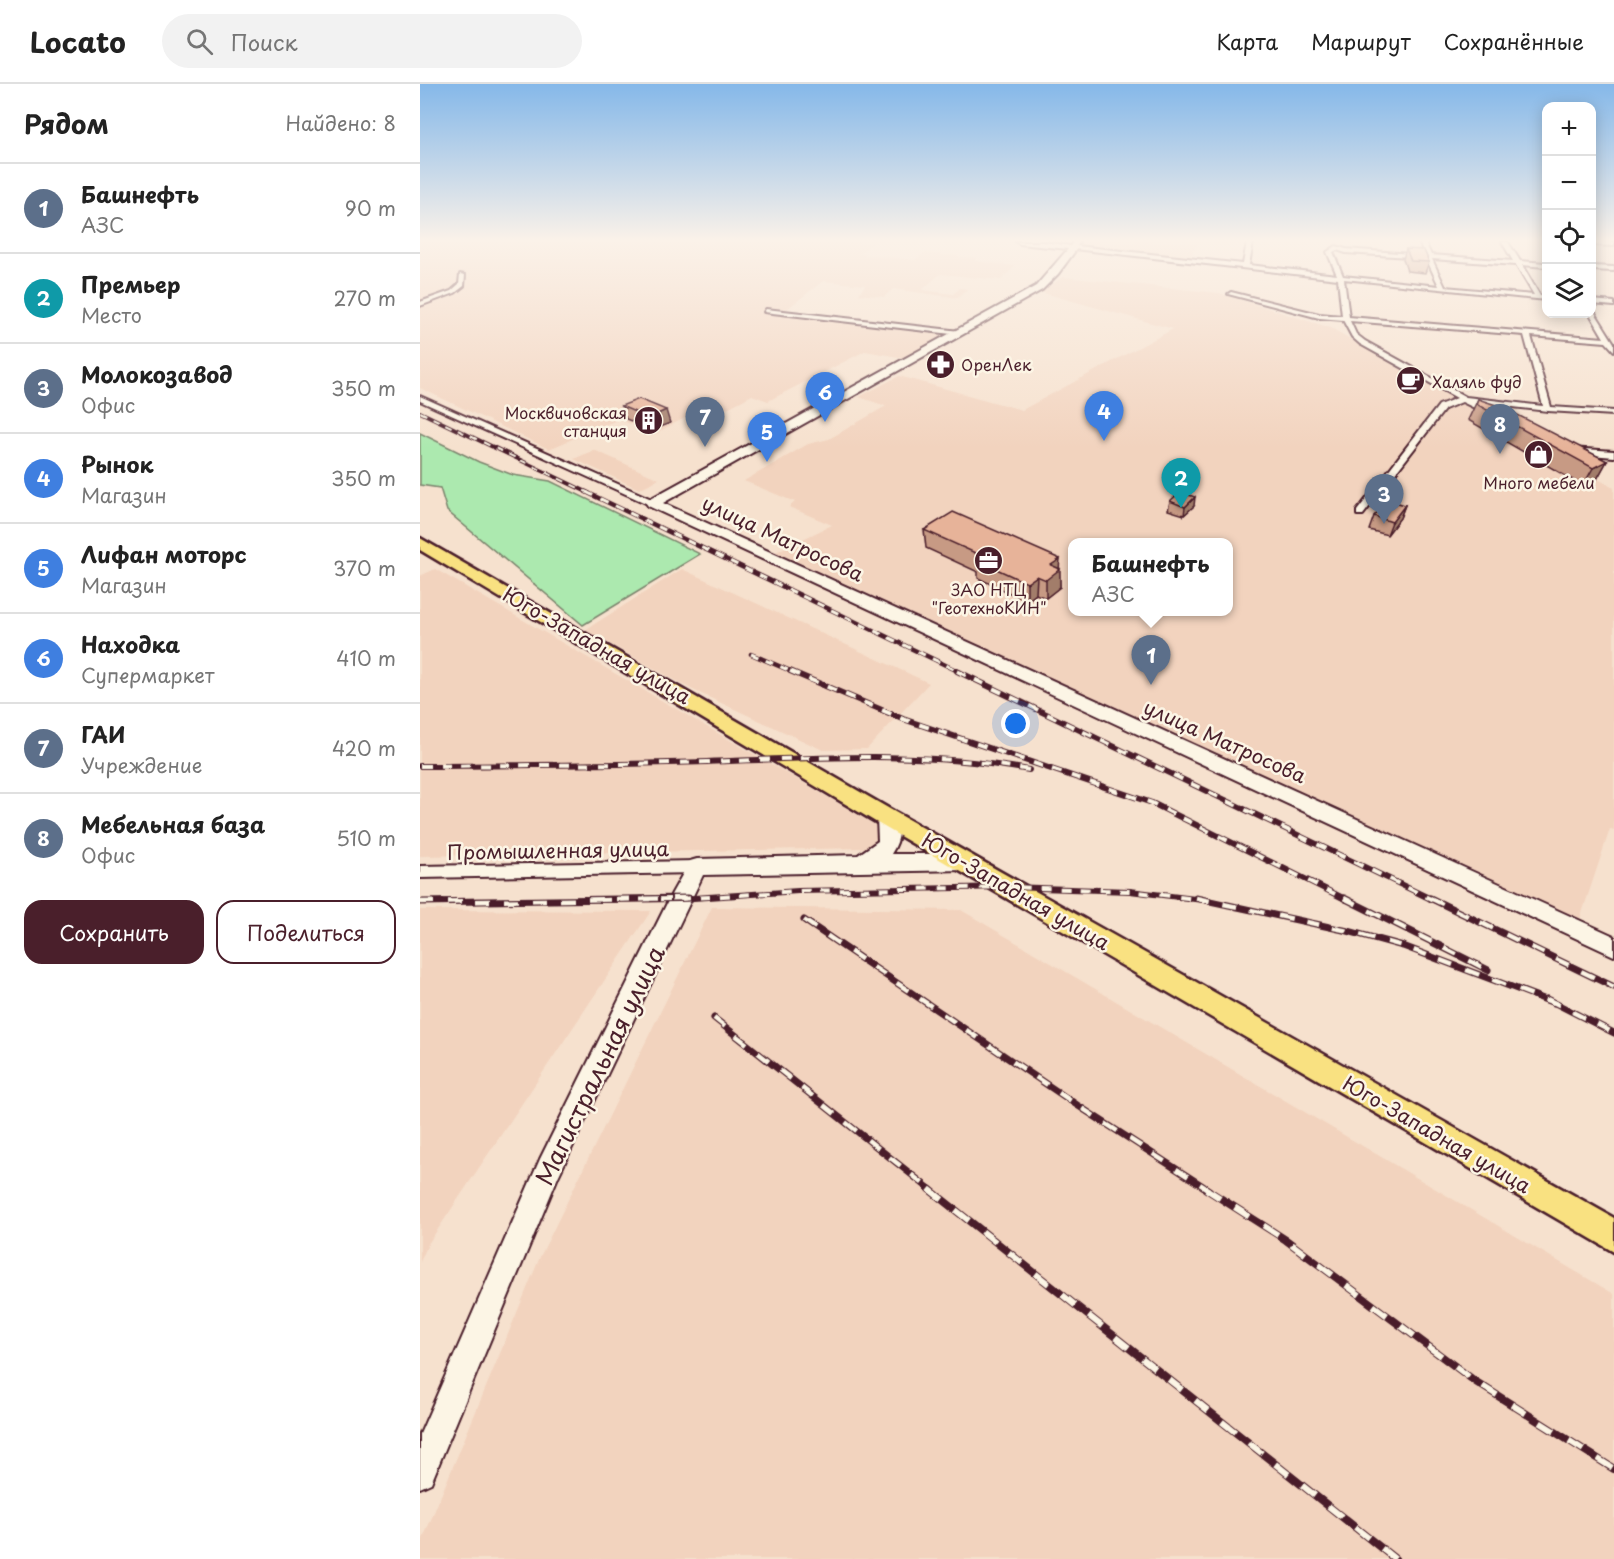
<!DOCTYPE html>
<html lang="ru">
<head>
<meta charset="utf-8">
<style>
	:root { --surface:#fff; --page:#f2f2f2; --text:#222; --muted:#767676; --line:#e0e0e0; --accent:#4a1f2b }
	body { margin:0; font-family:"Playpen Sans",sans-serif; background:var(--page); color:var(--text) }
	.controls { position:absolute; right:18px; top:18px; display:grid; overflow:hidden; border-radius:12px; box-shadow:0 3px 15px #0003 }
	.controls button { width:54px; height:54px; display:grid; place-items:center; padding:0; border:0; border-bottom:2px solid var(--line); background:var(--surface); color:var(--text); font:30px sans-serif }
	.you { position:absolute; left:596px; top:640px; width:21px; height:21px; margin:-15px; border:4px solid #fff; border-radius:50%; background:#1a73e8; box-shadow:0 0 0 9px #1a73e833 }
	.badge { display:grid; place-items:center; width:39px; height:39px; border-radius:50%; background:var(--accent); color:#fff; font-size:20px; font-weight:700 }
	.pin { position:absolute; translate:-50% -50px; filter:drop-shadow(0 2px 3px #0008) }
	.pin::after { content:''; position:absolute; top:32px; width:21px; height:18px; background:inherit; clip-path:polygon(0 0,100% 0,50% 100%) }
	.popup { position:absolute; left:648px; top:454px; width:165px; height:78px; box-sizing:border-box; display:grid; place-content:center; border-radius:12px; background:var(--surface); filter:drop-shadow(0 2px 4px #0005); font-size:20px; white-space:nowrap; color:var(--muted) }
	.popup b { font-size:22px; color:var(--text) }
	.popup::after { content:''; position:absolute; left:50%; top:100%; margin-left:-12px; border:12px solid transparent; border-top-color:var(--surface) }
	.list { margin:0; padding:0; list-style:none }
	h2 { display:flex; justify-content:space-between; align-items:center; height:78px; margin:0; padding:0 24px; font-size:26px }
	h2 small { font-size:20px; font-weight:400; color:var(--muted) }
	.list li { display:grid; grid-template-columns:39px 1fr auto; gap:18px; align-items:center; box-sizing:border-box; height:90px; padding:0 24px; border-top:2px solid var(--line) }
	.list b { display:block; font-size:22px; white-space:nowrap }
	.list p { margin:0; font-size:20px; white-space:nowrap; color:var(--muted) }
	.list em { font-size:20px; font-style:normal; color:var(--muted) }
	.actions { display:flex; gap:12px; padding:18px 24px }
	.actions a { flex:1; padding:14px 0; border:2px solid var(--accent); border-radius:18px; text-align:center; font-size:21px; color:var(--accent) }
	.actions .main { background:var(--accent); color:#fff }
	.icon { flex:none; width:33px; height:33px; fill:none; stroke:currentColor; stroke-width:2; stroke-linecap:round; stroke-linejoin:round }
	.map { position:relative; flex:none; width:1194px; height:1475px; overflow:hidden }
	header { display:flex; align-items:center; gap:36px; box-sizing:border-box; height:84px; padding:0 30px; background:var(--surface); border-bottom:2px solid var(--line) }
	header strong { font-size:28px }
	nav { display:flex; gap:33px; margin-inline-start:auto; font-size:21px }
	.search { width:420px; height:54px; background:var(--page); display:flex; align-items:center; gap:15px; box-sizing:border-box; padding:0 21px; border-radius:33px; color:var(--muted); font-size:22px }
	main { display:flex }
	aside { flex:1; background:var(--surface) }
	.map>svg:first-child { display:block }
</style>
</head>
<body>
<header>
<strong>Locato</strong>
<div class="search"><svg class="icon" aria-label="search" viewBox="0 0 24 24"><circle cx="10" cy="10" r="6"/><path d="M15 15l6 6"/></svg>Поиск</div>
<nav><a>Карта</a><a>Маршрут</a><a>Сохранённые</a></nav>
</header>
<main>
<aside>
<h2>Рядом<small>Найдено: 8</small></h2>
<ul class="list">
<li><span class="badge" style="background:#5c6f8a">1</span><div><b>Башнефть</b><p>АЗС</p></div><em>90 m</em></li>
<li><span class="badge" style="background:#0f9aa8">2</span><div><b>Премьер</b><p>Место</p></div><em>270 m</em></li>
<li><span class="badge" style="background:#5c6f8a">3</span><div><b>Молокозавод</b><p>Офис</p></div><em>350 m</em></li>
<li><span class="badge" style="background:#3f7fe0">4</span><div><b>Рынок</b><p>Магазин</p></div><em>350 m</em></li>
<li><span class="badge" style="background:#3f7fe0">5</span><div><b>Лифан моторс</b><p>Магазин</p></div><em>370 m</em></li>
<li><span class="badge" style="background:#3f7fe0">6</span><div><b>Находка</b><p>Супермаркет</p></div><em>410 m</em></li>
<li><span class="badge" style="background:#5c6f8a">7</span><div><b>ГАИ</b><p>Учреждение</p></div><em>420 m</em></li>
<li><span class="badge" style="background:#5c6f8a">8</span><div><b>Мебельная база</b><p>Офис</p></div><em>510 m</em></li>
</ul>
<div class="actions"><a class="main">Сохранить</a><a>Поделиться</a></div>
</aside>
<div class="map">
<svg width="1194" height="1475" viewBox="0 0 1194 1475">
	<rect width="100%" height="100%" fill="#f6e1ce"/>
	<filter id="ink" filterUnits="userSpaceOnUse"><feTurbulence type="fractalNoise" baseFrequency=".0167" numOctaves="2"/><feDisplacementMap in="SourceGraphic" scale="12" xChannelSelector="R" yChannelSelector="G"/><feConvolveMatrix kernelMatrix="1 2 1 2 8 2 1 2 1" color-interpolation-filters="sRGB"/></filter>
	<g filter="url(#ink)">
		<g fill="#f2d3be" fill-rule="evenodd">
			<path d="M0,158H453L439,170L495,176L504,169L557,174L554,177L595,182L581,196L520,190L502,206L533,210L540,204L547,205L538,214L473,205L464,213L439,210L445,201L403,197L358,232L526,251L521,256L484,274L445,267L348,317L332,311L304,326L290,321L234,350L199,335L129,365L0,304Z"/>
			<path d="M666,158H768L778,159L770,173L665,160Z"/>
			<path d="M643,193L799,209L911,244L1194,404V746L1190,745L1160,835L356,468L412,441L369,423L375,418L324,397L388,360L409,355L466,322L439,313L479,292L602,326L753,245L620,208ZM653,458H809V528H653Z"/>
			<path d="M174,366L239,395L219,405L154,375Z"/>
			<path d="M15,485L458,742L461,755L444,764L0,772V492Z"/>
			<path d="M262,485L509,599L447,665L403,666L271,605L165,546Z"/>
			<path d="M292,823L541,826L1194,1210V1475H0V1462L120,1173Z"/>
			<path d="M0,826L231,827L8,1160L0,1178Z"/>
		</g>
		<path fill="#ace9af" stroke="#7b846d" stroke-width="1.5" d="M0,349L59,378L93,391L130,397L280,470L163,541L27,427L20,404L0,401Z"/>
		<g fill="none" stroke-linecap="round" stroke-linejoin="round">
			<defs>
				<g id="street">
					<path d="M653,158H659L657,162L823,180L827,158H833L829,181L917,191L907,168L916,162L926,165L1005,171L999,158H1005L1011,171L1093,177L1082,158H1088L1100,177L1126,179V183L1102,181L1120,212H1126V216L924,195L929,233L1184,254L1170,230L1172,226L1174,227L1194,259V267L1186,258L1111,252L1131,323L1194,327V331L1128,327L1056,319L1072,327V331H1069L1042,318L1025,325L943,431H937V427L1019,321L1037,314L940,260L932,253L923,236L899,234L808,210L811,208L899,230L922,232L918,195L654,165L651,163ZM917,166L926,169L1006,174L1019,202L923,192L913,168ZM1012,175L1096,181L1114,211L1025,203ZM930,237L1104,251L1123,322L1046,313L945,257L936,250Z"/>
					<path d="M1172,182L1194,183V187L1172,186Z"/>
					<path d="M40,190L45,191L44,202L35,209L0,222V218L31,207L39,200Z"/>
					<path d="M1172,216L1194,218V222L1172,220Z"/>
					<path d="M346,225L540,247L543,249L540,251L344,228Z"/>
					<path d="M0,312L236,417L238,419L230,421L0,317Z"/>
					<path d="M1151,364L1194,367V373L1148,369V365Z"/>
					<path d="M277,777L282,779L284,783L282,787L277,789L0,794V782Z"/>
				</g>
				<g id="secondary">
					<path d="M596,158H624L658,163L638,190L622,206L243,419L1194,852V872L228,422L226,419L228,416L616,202L648,165L600,160Z"/>
					<path d="M1172,158H1194V162L1172,161Z"/>
					<path d="M467,726L474,729C482,743 480,757 471,770H546L553,772L556,778L553,784L546,786L283,791L138,1093L11,1399L0,1404V1350L120,1075L252,809L270,777L277,775L438,771L458,757L457,734L460,729Z"/>
				</g>
				<path id="primary" d="M0,454L475,728L1194,1134V1168L459,740L0,466Z"/>
			</defs>
			<use href="#street" stroke="#4a1f2b" stroke-width="4"/>
			<use href="#secondary" stroke="#4a1f2b" stroke-width="4"/>
			<use href="#primary" stroke="#4a1f2b" stroke-width="5"/>
			<use href="#street" fill="#fcf5e5" fill-rule="evenodd"/>
			<use href="#secondary" fill="#fcf5e5" fill-rule="evenodd"/>
			<use href="#primary" fill="#f9e181" fill-rule="evenodd"/>
			<defs>
				<path id="rail-far4" d="M0,328L169,409"/>
				<g id="rail-far3">
					<path d="M166,408L540,588"/>
					<path d="M331,570L373,588"/>
				</g>
				<g id="rail-far2">
					<path d="M370,587L483,635L732,719L927,816"/>
					<path d="M537,587L1013,816"/>
					<path d="M0,682C96,681 191,681 287,678C395,674 502,666 609,686"/>
					<path d="M180,816L259,815L378,807L590,803L710,807L783,816"/>
				</g>
				<g id="rail-far1">
					<path d="M776,814L928,847L983,862L1134,919"/>
					<path d="M924,814L1068,886"/>
					<path d="M1010,814L1194,903"/>
					<path d="M0,818L268,814"/>
					<path d="M384,836L657,1021L789,1106"/>
					<path d="M1127,915L1194,949"/>
					<path d="M294,934L511,1106"/>
				</g>
				<g id="rail">
					<path d="M509,1105L975,1475"/>
					<path d="M786,1105L866,1156L1056,1298L1194,1385"/>
				</g>
			</defs>
			<use href="#rail-far4" stroke="#4a1f2b" stroke-width="4"/>
			<use href="#rail-far3" stroke="#4a1f2b" stroke-width="4.5"/>
			<use href="#rail-far2" stroke="#4a1f2b" stroke-width="6"/>
			<use href="#rail-far1" stroke="#4a1f2b" stroke-width="7"/>
			<use href="#rail" stroke="#4a1f2b" stroke-width="8"/>
			<use href="#rail-far4" stroke="#fcf5e5" stroke-width="2" stroke-dasharray="7" stroke-linecap="butt"/>
			<use href="#rail-far3" stroke="#fcf5e5" stroke-width="3" stroke-dasharray="8" stroke-linecap="butt"/>
			<use href="#rail-far2" stroke="#fcf5e5" stroke-width="4" stroke-dasharray="10" stroke-linecap="butt"/>
			<use href="#rail-far1" stroke="#fcf5e5" stroke-width="4.5" stroke-dasharray="14" stroke-linecap="butt"/>
			<use href="#rail" stroke="#fcf5e5" stroke-width="6" stroke-dasharray="17" stroke-linecap="butt"/>
		</g>
		<g fill="#c79a84" stroke="#4a1f2b" stroke-width="1.5">
			<path d="M986,165L1009,178L1005,189L987,187L983,175Z"/>
			<path d="M1058,315L1187,377L1177,395L1163,402L1048,336Z"/>
			<path d="M201,322L250,339L233,346L206,335Z"/>
			<path d="M750,417L774,422L764,431L748,426Z"/>
			<path d="M985,421L980,434L967,451L949,446L954,432Z"/>
			<path d="M504,446L639,485L640,503L626,514L616,510L607,517L558,494V488L506,464Z"/>
		</g>
		<g fill="#a27d6b" stroke="#4a1f2b" stroke-width="1.5">
			<path d="M246,326L250,339L233,346L229,334Z"/>
			<path d="M1187,377L1177,395L1163,402L1173,384Z"/>
			<path d="M775,413L774,422L764,431L765,423Z"/>
			<path d="M985,421L980,434L967,451L972,438Z"/>
			<path d="M640,475L639,486L640,485V503L626,514V496L631,481Z"/>
			<path d="M617,492L616,510L607,517V499Z"/>
		</g>
		<g fill="#e7b399" stroke="#4a1f2b" stroke-width="1.5">
			<path d="M986,165L1004,166L1009,178L991,177Z"/>
			<path d="M219,315L246,326L229,334L201,322Z"/>
			<path d="M1058,315L1082,323L1187,377L1173,384L1056,320Z"/>
			<path d="M760,408L775,413L765,423L750,417Z"/>
			<path d="M968,416L985,421L972,438L954,432Z"/>
			<path d="M533,428L640,475L631,481L640,485L626,496L617,492L607,499L557,476L562,472L504,446Z"/>
		</g>
	</g>
	<linearGradient id="sky" x2="0" y2="1"><stop stop-color="#85b8e9"/><stop offset="0.43" stop-color="#fbf2e9"/><stop offset="1" stop-color="#fbf2e9" stop-opacity="0"/></linearGradient>
	<rect width="1194" height="364" fill="url(#sky)"/>
	<defs>
		<symbol id="pharmacy-disc" viewBox="-11 -11 22 22"><circle r="9.5" fill="#4a1f2b" stroke="#fcf5e5"/><path d="M-2-6h4v4h4v4h-4v4h-4v-4h-4v-4h4Z" fill="#fff"/></symbol>
		<symbol id="cafe-disc" viewBox="-11 -11 22 22"><circle r="9.5" fill="#4a1f2b" stroke="#fcf5e5"/><path d="M-5.5-4.5H6V0H3Q3 3.5 0 3.5H-2.5Q-5.5 3.5-5.5 0ZM3-3.2v2h1.7v-2ZM-6 4.5H4V6H-6Z" fill="#fff"/></symbol>
		<symbol id="building-disc" viewBox="-11 -11 22 22"><circle r="9.5" fill="#4a1f2b" stroke="#fcf5e5"/><path d="M-4-6H4V6H1V3H-1V6H-4ZM-2.5-4.3h1.7v1.8h-1.7ZM.8-4.3h1.7v1.8H.8ZM-2.5-1h1.7V.8h-1.7ZM.8-1h1.7V.8H.8Z" fill="#fff"/></symbol>
		<symbol id="shop-disc" viewBox="-11 -11 22 22"><circle r="9.5" fill="#4a1f2b" stroke="#fcf5e5"/><path d="M-5-2.5h2.3a2.7 3.5 0 0 1 5.4 0H5L5.5 6h-11ZM-1.5-2.5h3a1.5 2.3 0 0 0-3 0Z" fill="#fff"/></symbol>
		<symbol id="office-disc" viewBox="-11 -11 22 22"><circle r="9.5" fill="#4a1f2b" stroke="#fcf5e5"/><path d="M-6-3h4V-5.5h4V-3h4V5H-6ZM-1-4.5V-3h2v-1.5ZM-6 0V1H6V0Z" fill="#fff"/></symbol>
	</defs>
	<g fill-rule="evenodd">
		<use href="#pharmacy-disc" x="504" y="264" width="33" height="33"/>
		<use href="#cafe-disc" x="974" y="280" width="33" height="33"/>
		<use href="#building-disc" x="212" y="320" width="33" height="33"/>
		<use href="#shop-disc" x="1102" y="354" width="33" height="33"/>
		<use href="#office-disc" x="552" y="460" width="33" height="33"/>
	</g>
	<g text-anchor="middle" dominant-baseline="central" stroke-width="5" stroke-linejoin="round" paint-order="stroke">
		<g font-size="16" fill="#4a1f2b" stroke="#fcf5e5" text-anchor="start">
			<text x="541" y="280">ОренЛек</text>
			<text x="1012" y="297">Халяль фуд</text>
			<text x="207" y="328" text-anchor="end">Москвичовская<tspan x="207" dy="18">станция</tspan></text>
			<text x="1119" y="398" text-anchor="middle">Много мебели</text>
			<text x="569" y="505" text-anchor="middle">ЗАО НТЦ<tspan x="569" dy="18">"ГеотехноКИН"</tspan></text>
		</g>
		<g font-size="20" fill="#4a1f2b" stroke="#fcf5e5">
			<text transform="translate(363 454) rotate(25)">улица Матросова</text>
			<text transform="translate(177 561) rotate(30)">Юго-Западная улица</text>
			<text transform="translate(805 657) rotate(24)">улица Матросова</text>
			<text transform="translate(138 766) rotate(-1)">Промышленная улица</text>
			<text transform="translate(596 807) rotate(30)">Юго-Западная улица</text>
			<text transform="translate(1017 1050) rotate(30)">Юго-Западная улица</text>
		</g>
		<g font-size="24" fill="#4a1f2b" stroke="#fcf5e5">
			<text transform="translate(179 981) rotate(-64)">Магистральная улица</text>
		</g>
	</g>
</svg>
<div class="controls">
<button>+</button>
<button>−</button>
<button><svg class="icon" aria-label="locate" viewBox="0 0 24 24"><circle cx="12" cy="12" r="6"/><path d="M12 2v4M12 18v4M2 12h4M18 12h4"/></svg></button>
<button><svg class="icon" aria-label="layers" viewBox="0 0 24 24"><path d="M12 4l9 5-9 5-9-5zM3 14l9 5 9-5"/></svg></button>
</div>
<div class="you"></div>
<div class="pin badge" style="left:731px;top:601px;background:#5c6f8a">1</div>
<div class="popup"><b>Башнефть</b>АЗС</div>
<div class="pin badge" style="left:761px;top:424px;background:#0f9aa8">2</div>
<div class="pin badge" style="left:964px;top:440px;background:#5c6f8a">3</div>
<div class="pin badge" style="left:684px;top:357px;background:#3f7fe0">4</div>
<div class="pin badge" style="left:347px;top:378px;background:#3f7fe0">5</div>
<div class="pin badge" style="left:405px;top:338px;background:#3f7fe0">6</div>
<div class="pin badge" style="left:285px;top:363px;background:#5c6f8a">7</div>
<div class="pin badge" style="left:1080px;top:370px;background:#5c6f8a">8</div>
</div>
</main>
</body>
</html>
